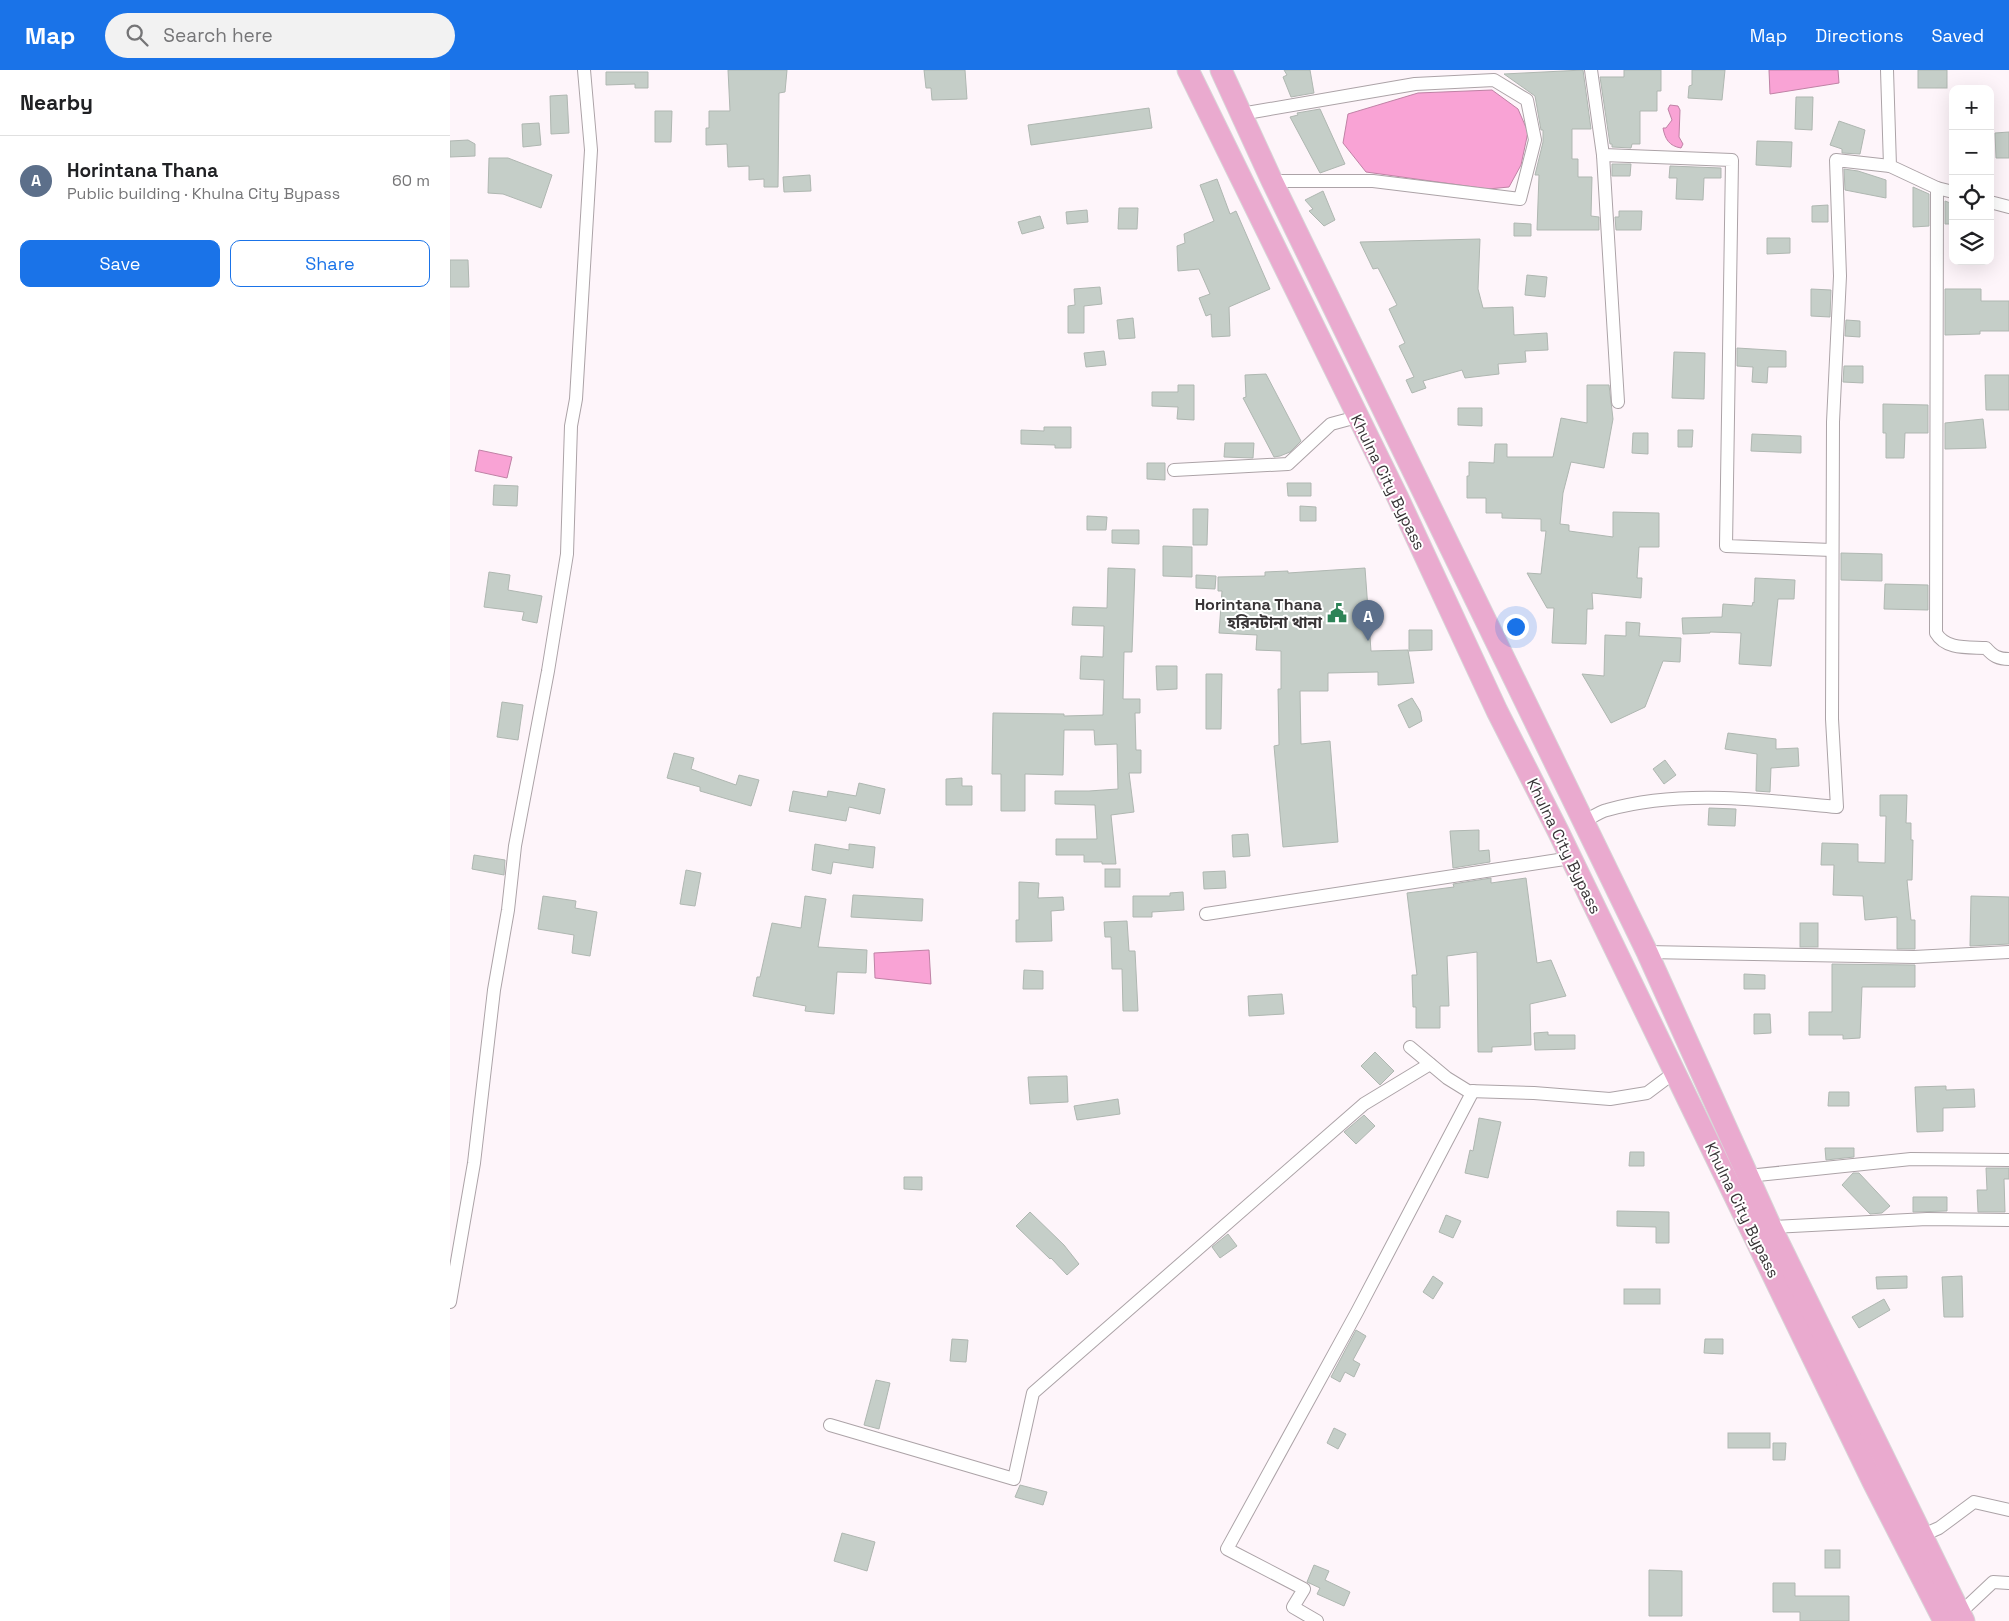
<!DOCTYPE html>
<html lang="en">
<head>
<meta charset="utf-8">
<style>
	:root { --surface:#fff; --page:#f2f2f2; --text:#202124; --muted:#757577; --line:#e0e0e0; --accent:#1a73e8 }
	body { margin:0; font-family:"Space Grotesk","Noto Sans Bengali",sans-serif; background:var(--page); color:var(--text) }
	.controls { position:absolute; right:15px; top:15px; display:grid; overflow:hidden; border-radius:10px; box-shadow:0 5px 20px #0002 }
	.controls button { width:45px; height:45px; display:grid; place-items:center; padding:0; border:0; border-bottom:1px solid var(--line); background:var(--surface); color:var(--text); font:25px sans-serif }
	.you { position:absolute; left:1065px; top:556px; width:18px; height:18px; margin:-12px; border:4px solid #fff; border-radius:50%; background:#1a73e8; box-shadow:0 0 0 8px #1a73e833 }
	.badge { display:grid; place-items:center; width:32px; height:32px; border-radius:50%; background:var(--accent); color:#fff; font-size:16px; font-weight:700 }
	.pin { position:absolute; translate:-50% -41px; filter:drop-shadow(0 1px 2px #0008) }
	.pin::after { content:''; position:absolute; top:26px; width:18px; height:15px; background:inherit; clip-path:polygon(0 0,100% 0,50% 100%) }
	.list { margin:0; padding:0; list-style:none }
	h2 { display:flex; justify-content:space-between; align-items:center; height:65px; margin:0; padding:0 20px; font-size:21px }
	h2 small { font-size:16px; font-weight:400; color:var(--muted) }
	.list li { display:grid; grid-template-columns:32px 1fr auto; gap:15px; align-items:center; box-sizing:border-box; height:90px; padding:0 20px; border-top:1px solid var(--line) }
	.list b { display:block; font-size:19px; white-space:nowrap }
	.list p { margin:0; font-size:16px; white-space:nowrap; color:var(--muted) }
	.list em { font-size:16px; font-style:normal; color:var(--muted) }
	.actions { display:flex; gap:10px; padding:15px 20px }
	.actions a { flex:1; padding:11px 0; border:1px solid var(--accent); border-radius:10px; text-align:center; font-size:18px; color:var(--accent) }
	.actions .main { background:var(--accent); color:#fff }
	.icon { flex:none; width:28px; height:28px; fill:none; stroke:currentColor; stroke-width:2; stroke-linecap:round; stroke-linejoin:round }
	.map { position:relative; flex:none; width:1559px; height:1551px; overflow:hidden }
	header { display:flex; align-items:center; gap:30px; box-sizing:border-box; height:70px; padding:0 25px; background:var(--accent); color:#fff }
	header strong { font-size:24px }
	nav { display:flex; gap:28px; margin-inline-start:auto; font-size:18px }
	.search { width:350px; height:45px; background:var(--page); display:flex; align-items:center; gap:12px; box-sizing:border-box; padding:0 18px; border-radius:28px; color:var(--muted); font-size:19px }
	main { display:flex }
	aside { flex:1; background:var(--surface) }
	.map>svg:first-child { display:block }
</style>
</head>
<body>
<header>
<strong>Map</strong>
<div class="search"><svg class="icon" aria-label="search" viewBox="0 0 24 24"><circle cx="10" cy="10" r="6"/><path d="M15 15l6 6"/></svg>Search here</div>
<nav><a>Map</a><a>Directions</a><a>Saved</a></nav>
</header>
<main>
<aside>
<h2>Nearby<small></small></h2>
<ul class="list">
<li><span class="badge" style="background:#5c6f8a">A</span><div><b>Horintana Thana</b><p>Public building · Khulna City Bypass</p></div><em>60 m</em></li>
</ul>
<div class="actions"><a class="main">Save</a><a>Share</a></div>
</aside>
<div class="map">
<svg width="1559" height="1551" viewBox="0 0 1559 1551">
	<rect width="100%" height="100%" fill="#fef5fa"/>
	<g fill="#f9a3d5" stroke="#bf82a5">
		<path d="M1319,0H1388L1389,13L1320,24Z"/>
		<path d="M1042,20L1068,39L1078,62L1071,95L1059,117L1038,119L916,102L893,73L898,44L968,23Z"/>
		<path d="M1220,35L1228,36L1230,40L1229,67L1233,74L1231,78C1219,76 1215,69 1213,58H1216L1222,50L1218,39Z"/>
		<path d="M29,380L62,387L57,408L25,401Z"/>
		<path d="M479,880L481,914L425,908L424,883Z"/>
	</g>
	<g fill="#c5cec8" stroke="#afb7b1">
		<path d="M278,0H337L335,22L329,23L328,117H314V109L299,110V96L278,97L277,74L256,75V58H259V41H280Z"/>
		<path d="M474,0H515L517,29L482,30L481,18H476Z"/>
		<path d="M834,0H860L864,23L841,27L833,7L837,5Z"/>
		<path d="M1133,0L1141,59H1122V89H1128V107H1142L1141,146L1149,147V160H1087L1089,105H1085L1093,72V60H1091L1085,26L1054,4Z"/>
		<path d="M1174,0H1211V21H1207V41H1190V74H1182L1181,78L1162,77V74H1160L1150,7H1174Z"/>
		<path d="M1242,0H1275L1272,30L1238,28L1239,16L1242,15Z"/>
		<rect x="1468" y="0" width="29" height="18"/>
		<path d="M156,2H198V18H185V14L156,15Z"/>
		<path d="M117,25L119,63L101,64L100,26Z"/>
		<path d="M1346,27H1363L1362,60L1345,59Z"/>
		<path d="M699,38L702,58L581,75L578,55Z"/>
		<path d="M870,39L895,94L870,103L840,47L848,45L847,43Z"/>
		<path d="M205,41H222L221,72H205Z"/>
		<path d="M1389,51L1415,60L1410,84L1392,83V79L1380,75Z"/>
		<path d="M89,53L91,75L73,77L72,54Z"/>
		<path d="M1559,62V88H1546L1545,63Z"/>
		<path d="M18,70L25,74V86L0,87V71Z"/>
		<path d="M1307,71L1342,72L1341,97L1306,95Z"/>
		<path d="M39,88H58L102,105L91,138L53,124L38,123Z"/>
		<path d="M1162,94H1181L1180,106H1162Z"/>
		<path d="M1220,96L1271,98V108H1254L1253,130L1226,129L1227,108H1219Z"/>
		<path d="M1394,99L1408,101L1436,110V128L1395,120Z"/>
		<path d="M360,105L361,121L334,122L333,107Z"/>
		<path d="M767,109L780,144L786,141L820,219L779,237L780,266L762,267L761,244L756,246L749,228L760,224L749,199L728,201L727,176L735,173L734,164L764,151L750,115Z"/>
		<path d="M1463,117L1479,124V156L1463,157Z"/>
		<path d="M873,121L885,150L874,156L859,141L863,139L855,130Z"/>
		<path d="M1495,131L1503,134V154H1495Z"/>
		<path d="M1378,135V152H1362V136Z"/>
		<path d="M669,138H688L687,159H668Z"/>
		<path d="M637,140L638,152L617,154L616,142Z"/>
		<path d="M1169,141H1192L1191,160H1166L1165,147H1169Z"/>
		<path d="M590,146L594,158L572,164L568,152Z"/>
		<path d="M1064,153L1081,154V166H1064Z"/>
		<path d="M1317,168H1340V183L1317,184Z"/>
		<path d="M1030,169L1028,219L1033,238L1063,237L1064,265L1097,263L1098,280L1075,281L1076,292L1048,294L1049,304L1015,308L1012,300L973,311L976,318L962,323L956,310L964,307L949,276L955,273L939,239L947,235L928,198L923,199L910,172Z"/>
		<path d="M0,190H18L19,217H0Z"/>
		<path d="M1077,205L1097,207L1095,227L1075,225Z"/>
		<path d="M650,217L652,234L634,236V263H618V236L625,235L624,219Z"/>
		<path d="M1361,219L1381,220L1380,247L1361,246Z"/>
		<path d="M1495,219H1531V231H1559V261H1530V264L1495,265Z"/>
		<path d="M683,248L685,268L669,269L667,250Z"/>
		<path d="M1396,250L1410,251V267L1395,266Z"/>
		<path d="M1287,278L1336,281V297H1318L1317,313L1302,312L1303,297L1287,296Z"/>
		<path d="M654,281L656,295L636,297L634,283Z"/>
		<path d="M1224,282L1255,283L1254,329L1222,328Z"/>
		<path d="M1394,296H1413V313L1393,312Z"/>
		<path d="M816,304L851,371L840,382L830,386L824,387L793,328L796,327L795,305Z"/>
		<path d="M1535,305H1559V340H1536Z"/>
		<path d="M728,315H744V350L727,349L728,337L702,336V322H728Z"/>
		<path d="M1137,315H1159L1163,349L1154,398L1121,392L1113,423L1110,454L1119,455V461L1163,467V442L1209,443V477H1189L1187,508H1192L1191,528L1142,523L1143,539H1137L1136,574L1102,573L1104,538H1097L1077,503L1091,504L1096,461H1091V449L1052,448V443H1036V428H1017V406H1019V392L1044,393L1045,374H1057V387H1103L1111,348L1137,353Z"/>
		<path d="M1433,334L1478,335V363H1455L1454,388H1436V363H1433Z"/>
		<path d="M1008,338H1032V356L1008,355Z"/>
		<path d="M1533,349L1536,378L1495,379V353Z"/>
		<path d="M594,357H621V378H605V375L571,374V360L594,361Z"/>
		<path d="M1228,360H1243L1242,377H1228Z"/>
		<path d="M1183,363H1198V384L1182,383Z"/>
		<path d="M1302,364L1351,366V383L1301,381Z"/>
		<path d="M775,373H804L803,388L774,387Z"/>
		<path d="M697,393H715V410L697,409Z"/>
		<path d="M837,413H861V426H838Z"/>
		<path d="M44,415L68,416L67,436L43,435Z"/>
		<path d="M850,436L866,437V451H850Z"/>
		<path d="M743,439H758L757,475H743Z"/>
		<path d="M637,446L657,447L656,460H637Z"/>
		<path d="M662,460H689V474L662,473Z"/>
		<path d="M713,476L742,477V507L713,506Z"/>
		<path d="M1391,483L1432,484V511L1391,510Z"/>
		<path d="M658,498L685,499L682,582H674L673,629H690V643H685L686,680H691V703H679L684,742L661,745L666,794H652V792H634V785H606V769H647L645,735L605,734V721H639L668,719L667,674L645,675L644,660H614L613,705L575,704V741H551V704H542L543,643L614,644V646L653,645L654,610L630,609L631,586L653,587L654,556L622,555L623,537L657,538Z"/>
		<path d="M915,498L921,581L958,580L964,613L928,615V602L878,603V621H850L851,674L880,671L888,772L833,777L824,676L829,675L828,619H831V581L806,580L807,565L769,563L772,521H768V507L815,506V502L838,501V503Z"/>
		<path d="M39,502L60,505L58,520L92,526L87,553L72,550L74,542L34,537Z"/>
		<path d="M746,505L766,506L765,519L746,518Z"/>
		<path d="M1305,508L1345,510L1344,529H1328L1321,596L1289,594L1291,563L1260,562V563L1233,564L1232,548L1272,547L1273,534L1302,536L1303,532L1304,533Z"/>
		<path d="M1435,514L1478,515V540L1434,539Z"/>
		<path d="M1176,552L1190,553L1189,566L1231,568L1230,592L1213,591L1195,637L1161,653L1132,604L1154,606L1155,565L1176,566Z"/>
		<path d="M959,560H982V580L959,581Z"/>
		<path d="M706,596H727V619L707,620Z"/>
		<path d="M756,604H772L771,659H756Z"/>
		<path d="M962,628L970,641L972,651L959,658L948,635Z"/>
		<path d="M52,632L73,635L68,670L47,667Z"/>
		<path d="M1278,663L1326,669V679L1348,678L1349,696L1321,698L1320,722L1306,721L1307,684L1275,679Z"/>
		<path d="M224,683L244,688L241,699L286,715L289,705L309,710L301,736L250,721V717L217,708Z"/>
		<path d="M1215,690L1226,705L1214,714L1203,699Z"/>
		<path d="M512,708V716H522V735H496V709Z"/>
		<path d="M409,713L435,719L430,744L399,737L396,751L339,741L343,721L377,727L378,721L406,726Z"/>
		<path d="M1430,725H1457L1456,753H1461V770H1463L1462,810H1457L1461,850H1465V879H1447V847L1415,850L1413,826L1383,825L1384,795H1371L1372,773L1408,774V792L1435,793L1436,746H1430Z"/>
		<path d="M1259,738L1286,739L1285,756L1258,755Z"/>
		<path d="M1029,760V781L1039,780L1040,792L1003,798L1000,761Z"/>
		<path d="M798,764L800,786L783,787L782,765Z"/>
		<path d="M365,774L399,780V774L425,777L423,798L383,792L381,804L362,800Z"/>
		<path d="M24,785L55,790L54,805L22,799Z"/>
		<rect x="655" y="799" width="15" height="18"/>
		<path d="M236,800L251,803L245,836L230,834Z"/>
		<path d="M775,801L776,818L754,819L753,802Z"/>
		<path d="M1041,808V813L1076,808L1087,893L1101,890L1116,926L1080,934L1081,975L1042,977V982H1028L1027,882L997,886L999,936H990V958H966V937H963L962,905H967L957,823L1004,817L1003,814Z"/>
		<path d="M569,812L589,813L588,828L613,827L614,840L601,841L602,871L566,872V850H569Z"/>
		<path d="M733,822L734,840L702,842V847H683V826H720V823Z"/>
		<path d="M403,825L473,829L472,851L401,847Z"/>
		<path d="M93,826L126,831L125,838L147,842L140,886L122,883L124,865L88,859Z"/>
		<path d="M355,826L376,829L368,877L417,880L416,903L387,902L384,944L355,941L356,936L303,926L307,907H310L322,853L351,858Z"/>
		<path d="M1521,826L1559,827V874L1520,876Z"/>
		<path d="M677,851L679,881H685L688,941H673L672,899H662L661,867H655L654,852Z"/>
		<rect x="1350" y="853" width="18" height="24"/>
		<path d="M1382,894L1465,895V917H1412L1410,968L1393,969V965H1359V942H1382Z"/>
		<path d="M574,900L593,901V919H573Z"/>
		<path d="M1294,904L1315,905V919H1294Z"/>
		<path d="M832,924L834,944L799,946L798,926Z"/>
		<path d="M1304,944H1320L1321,963L1304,964Z"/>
		<path d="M1098,962V965H1125V979L1085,980L1084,963Z"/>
		<path d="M925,982L944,1001L930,1015L911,996Z"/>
		<path d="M617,1006L618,1032L580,1034L578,1007Z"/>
		<path d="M1496,1016V1020L1524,1019L1525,1037L1493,1038V1061L1467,1062L1465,1017Z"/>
		<path d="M1379,1022H1399V1036H1378Z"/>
		<path d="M668,1029L670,1044L627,1050L624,1036Z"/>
		<path d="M914,1045L925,1056L906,1074L894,1062Z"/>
		<path d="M1029,1048L1051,1052L1038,1108L1015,1103L1020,1080L1023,1081Z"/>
		<path d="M1375,1078H1404V1087L1376,1090Z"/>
		<path d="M1180,1082H1194V1096H1179Z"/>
		<path d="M1536,1098H1559V1109H1554L1555,1142H1528L1527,1120H1537Z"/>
		<path d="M1403,1103H1409L1440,1136L1432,1143L1420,1144L1392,1115Z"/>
		<path d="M454,1107H472V1120L454,1119Z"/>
		<path d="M1463,1127H1497V1141L1463,1142Z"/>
		<path d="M1167,1141L1219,1142V1173H1206V1157L1167,1156Z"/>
		<path d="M580,1142L614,1175L629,1194L617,1205L601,1188L600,1189L566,1156Z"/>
		<path d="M996,1145L1011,1151L1003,1168L989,1162Z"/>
		<path d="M778,1164L787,1176L770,1188L762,1177Z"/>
		<path d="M983,1206L993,1213L983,1229L973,1222Z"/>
		<path d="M1457,1206V1218L1427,1219L1426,1207Z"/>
		<path d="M1512,1206L1513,1247H1494L1492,1207Z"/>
		<rect x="1174" y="1219" width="36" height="15"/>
		<path d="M1434,1229L1440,1240L1409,1258L1402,1247Z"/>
		<path d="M906,1260L916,1266L903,1290L910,1294L904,1307L895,1302L890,1312L881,1307Z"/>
		<path d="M502,1269L518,1270L516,1292L500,1291Z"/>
		<path d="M1255,1269H1273V1284L1254,1283Z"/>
		<path d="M426,1310L440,1313L429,1359L414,1355Z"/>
		<path d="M884,1358L896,1364L888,1379L877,1373Z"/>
		<rect x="1278" y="1363" width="42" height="15"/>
		<path d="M1323,1373H1336L1335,1390H1323Z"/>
		<path d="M570,1415L597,1422L593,1435L565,1427Z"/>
		<path d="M392,1463L425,1472L417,1501L384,1491Z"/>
		<rect x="1375" y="1480" width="15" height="18"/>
		<path d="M864,1495L879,1501L875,1510L900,1522L894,1536L867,1524L870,1518L857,1512Z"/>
		<path d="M1199,1500L1232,1501V1546H1199Z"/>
		<path d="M1323,1513H1345V1526H1399V1551H1350V1542H1323Z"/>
	</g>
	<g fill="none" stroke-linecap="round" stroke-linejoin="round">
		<defs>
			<g id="minor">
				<path d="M1141,0L1153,85L1282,90L1276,476L1382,480"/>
				<path d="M1437,0L1440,96L1487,118L1503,122"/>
				<path d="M791,44L965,14L1044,10L1077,30L1085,70L1070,129L923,111H822"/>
				<path d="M1153,85L1168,332"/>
				<path d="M1487,118L1486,563C1496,580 1518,577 1536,578C1543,586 1548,589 1559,589"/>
				<path d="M1540,132L1559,137"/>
				<path d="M724,400L838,394L881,354L907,347"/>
				<path d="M1133,752C1141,748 1149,742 1157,740C1232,719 1311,730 1387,737L1382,649L1383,352L1390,206L1386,90L1440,96"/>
				<path d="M756,844L1121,788"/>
				<path d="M1197,882L1464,887L1559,882"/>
				<path d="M960,977L997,1008L1018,1021L1084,1023L1160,1029L1197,1023L1225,1002"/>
				<path d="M1298,1106L1461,1089L1559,1090"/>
				<path d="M1321,1157L1477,1149L1559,1150"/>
				<path d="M0,1232L24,1093L44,920L58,840L65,776L98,601L117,484L121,356L126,329L141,80L134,0"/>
				<path d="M380,1355L564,1409L583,1323L914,1034L980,994"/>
				<path d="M1473,1465L1489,1458L1524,1432L1559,1440"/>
				<path d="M1510,1543L1543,1512L1559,1513"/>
				<path d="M867,1551L843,1537L854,1519L777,1479L907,1242L1023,1021"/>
			</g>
			<g id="trunk">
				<path d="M738,0L948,428L1047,641L1108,761L1423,1412L1494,1551"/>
				<path d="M771,0L822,111L1197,882L1321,1157L1514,1551"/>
			</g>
		</defs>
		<use href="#minor" stroke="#aca3a7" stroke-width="14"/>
		<use href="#trunk" stroke="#d7d6d7" stroke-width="23"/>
		<use href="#minor" stroke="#fff" stroke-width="12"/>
		<use href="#trunk" stroke="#eaaacf" stroke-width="21"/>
	</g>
	<defs>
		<symbol id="civic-bare" viewBox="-9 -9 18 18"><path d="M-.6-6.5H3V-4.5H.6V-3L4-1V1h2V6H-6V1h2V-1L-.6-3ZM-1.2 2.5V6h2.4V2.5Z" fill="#2d8357" stroke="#fff" stroke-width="2.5" paint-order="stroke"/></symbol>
	</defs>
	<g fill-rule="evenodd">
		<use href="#civic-bare" x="873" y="529" width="28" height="28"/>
	</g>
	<g text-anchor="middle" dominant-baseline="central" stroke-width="4" stroke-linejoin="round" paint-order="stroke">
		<g font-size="16" fill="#383436" stroke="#fff">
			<text transform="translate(938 412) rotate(64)">Khulna City Bypass</text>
			<text transform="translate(1114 776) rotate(64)">Khulna City Bypass</text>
			<text transform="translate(1292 1140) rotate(64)">Khulna City Bypass</text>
		</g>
		<g font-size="16" font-weight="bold" fill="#383436" stroke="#fff" text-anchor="end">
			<text x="872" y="534">Horintana Thana<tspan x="872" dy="18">হরিনটানা থানা</tspan></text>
		</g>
	</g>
</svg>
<div class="controls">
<button>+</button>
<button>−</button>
<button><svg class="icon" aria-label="locate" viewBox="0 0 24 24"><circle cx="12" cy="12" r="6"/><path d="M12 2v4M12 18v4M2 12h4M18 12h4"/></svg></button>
<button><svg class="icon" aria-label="layers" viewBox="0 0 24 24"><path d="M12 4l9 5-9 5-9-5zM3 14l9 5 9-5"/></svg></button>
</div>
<div class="you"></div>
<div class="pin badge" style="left:918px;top:571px;background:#5c6f8a">A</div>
</div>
</main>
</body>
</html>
